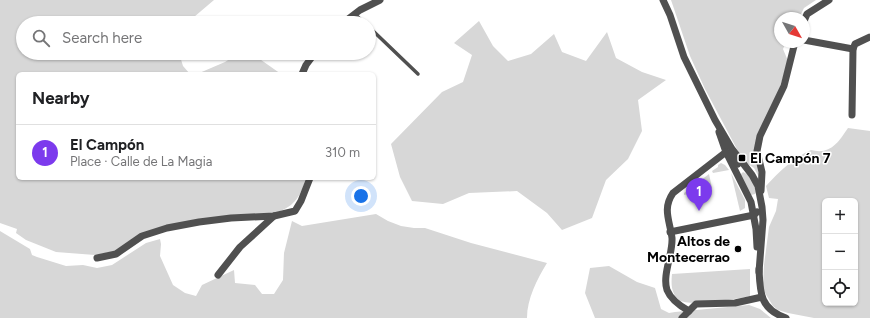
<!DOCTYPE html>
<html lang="en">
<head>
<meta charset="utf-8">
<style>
	:root { --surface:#fff; --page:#f2f2f2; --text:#202124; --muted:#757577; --line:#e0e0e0; --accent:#7c3aed }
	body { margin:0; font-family:Figtree,sans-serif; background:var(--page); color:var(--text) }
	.controls { position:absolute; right:12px; bottom:12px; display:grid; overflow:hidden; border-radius:6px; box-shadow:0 1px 3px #0004 }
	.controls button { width:36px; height:36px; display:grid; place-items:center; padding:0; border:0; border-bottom:1px solid var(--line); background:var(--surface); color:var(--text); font:20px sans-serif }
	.compass { position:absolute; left:774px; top:12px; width:36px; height:36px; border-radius:50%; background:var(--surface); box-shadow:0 1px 3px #0004; rotate:129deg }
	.you { position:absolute; left:361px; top:196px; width:14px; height:14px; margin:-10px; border:3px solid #fff; border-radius:50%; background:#1a73e8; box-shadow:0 0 0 6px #1a73e833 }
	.badge { display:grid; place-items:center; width:26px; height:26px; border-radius:50%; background:var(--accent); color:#fff; font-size:13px; font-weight:700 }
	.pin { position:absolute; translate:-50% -33px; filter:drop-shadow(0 1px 2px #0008) }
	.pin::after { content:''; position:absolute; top:21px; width:14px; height:12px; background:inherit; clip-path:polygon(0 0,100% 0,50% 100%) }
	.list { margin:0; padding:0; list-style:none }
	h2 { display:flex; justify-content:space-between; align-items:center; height:52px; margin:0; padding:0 16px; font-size:17px }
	h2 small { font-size:13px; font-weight:400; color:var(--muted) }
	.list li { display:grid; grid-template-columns:26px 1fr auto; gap:12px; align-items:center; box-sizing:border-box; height:56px; padding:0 16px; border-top:1px solid var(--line) }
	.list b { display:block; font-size:15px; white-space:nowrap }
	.list p { margin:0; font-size:13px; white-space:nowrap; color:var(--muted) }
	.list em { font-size:13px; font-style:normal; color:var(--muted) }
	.icon { flex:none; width:22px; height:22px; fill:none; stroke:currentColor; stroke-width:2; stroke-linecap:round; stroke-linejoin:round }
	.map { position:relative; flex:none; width:870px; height:318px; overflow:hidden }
	.search { position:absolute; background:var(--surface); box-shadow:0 1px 3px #0004; left:16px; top:16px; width:360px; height:44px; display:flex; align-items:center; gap:10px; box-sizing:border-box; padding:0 14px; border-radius:22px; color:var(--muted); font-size:15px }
	.panel { position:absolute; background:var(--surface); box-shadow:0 1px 3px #0004; left:16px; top:72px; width:360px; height:108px; border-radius:6px }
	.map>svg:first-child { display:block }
</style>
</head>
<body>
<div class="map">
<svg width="870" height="318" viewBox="0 0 870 318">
	<rect width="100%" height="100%" fill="#fff"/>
	<g fill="#d7d7d7" fill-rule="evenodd">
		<path d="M0,0H214L194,17L189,23H23V53H179L183,66L190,74H18V178H306C301,195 295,206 278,212L160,228L116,251L95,255L56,252L26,240L16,233L17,229L0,223Z"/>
		<path d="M671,0H816L804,8L799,18H780V42H786L783,49L788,61L780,87L758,135L759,177L754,168L745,162L739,153L705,89L690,56Z"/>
		<path d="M479,21L493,46L508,61L531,54L554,34L562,52L586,61L607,32L616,58L642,72L666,80L638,100L642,131L628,159L606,180L592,218L562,230L547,213L517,191L469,193L443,204L412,201L400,177L391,144L442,92L463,82L472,55L454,43Z"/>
		<path d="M239,53H251L281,74H197L225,62Z"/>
		<path d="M848,128L870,131V318H814L788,313L778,310L773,306L765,293L763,283L764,265L769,227L776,211L778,199L769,198L766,186C779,172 793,158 811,150C830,155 838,143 848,128ZM825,201H855V303H825Z"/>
		<path d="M721,163L725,165L729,170L713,173L712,171L718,167V165Z"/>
		<path d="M743,172C751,175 754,184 756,192L755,194L751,195L740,175Z"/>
		<path d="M731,173L745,200V208L740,211Z"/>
		<path d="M709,174L712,188L684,195V193Z"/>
		<path d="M376,214L388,221L401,226L414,228H425L471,243L547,263C537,279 527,299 527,318H0V231L30,249L32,255L37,257L66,266L83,265L97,268L112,265L146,243L160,239L161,244L160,256L173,285L185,293L196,296L202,285L234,270L235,283L255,285L262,294H274L283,280L284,253L292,221L302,226Z"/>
		<path d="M609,266L637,282L655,288L661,309L669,313L675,312L749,305L760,309L771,318H595L585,293L590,268Z"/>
		<path d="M750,269V296C738,299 689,307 679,300C671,293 671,284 672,274Z"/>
	</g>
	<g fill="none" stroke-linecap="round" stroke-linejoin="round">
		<g stroke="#505050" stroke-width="3.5">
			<path d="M355,14L364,23"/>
			<path d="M369,27L418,74"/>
		</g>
		<g stroke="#505050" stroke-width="7">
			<path d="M663,0L670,15L684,57L715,120L732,149L752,175L758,186L762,207L763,220L759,272"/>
			<path d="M804,21L807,14L829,0"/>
			<path d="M343,23L360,10L380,0"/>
			<path d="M804,40L853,49L852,115"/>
			<path d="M853,49L855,44L870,37"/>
			<path d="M302,74L306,65L315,53"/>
			<path d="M719,132L726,152L751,202L756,229L757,247"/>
			<path d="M761,191L762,172L757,151L760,136L784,86L795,42"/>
			<path d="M670,232L754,215L757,212"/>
			<path d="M97,258L116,254L142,236L167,228L199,222L231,218L274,216L295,211L301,201L310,178"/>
			<path d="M759,269C760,293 760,309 786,318"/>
			<path d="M218,275L240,247L274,216"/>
			<path d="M689,311C680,306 671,300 667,290C662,275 673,254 672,238C670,221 662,209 673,193L726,152L735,160L738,164"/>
			<path d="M682,318L696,304L735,303L762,297"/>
		</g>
	</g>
	<g fill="#000" stroke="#fff" stroke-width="1.5">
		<rect x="738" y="154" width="8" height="8" rx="2"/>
		<circle cx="738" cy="249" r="4"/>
	</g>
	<g text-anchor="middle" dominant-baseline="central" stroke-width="3" stroke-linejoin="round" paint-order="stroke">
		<g font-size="14" font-weight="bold" fill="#000" stroke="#fff" text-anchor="start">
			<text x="750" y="158">El Campón 7</text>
			<text x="730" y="241" text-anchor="end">Altos de<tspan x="730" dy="16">Montecerrao</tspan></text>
		</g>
	</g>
</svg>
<div class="controls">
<button>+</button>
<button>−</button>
<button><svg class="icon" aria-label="locate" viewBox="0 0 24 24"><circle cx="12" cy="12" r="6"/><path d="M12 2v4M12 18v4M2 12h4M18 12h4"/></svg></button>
</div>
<svg class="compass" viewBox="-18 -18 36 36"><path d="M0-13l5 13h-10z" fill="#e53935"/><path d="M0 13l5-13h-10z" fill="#757577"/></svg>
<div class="you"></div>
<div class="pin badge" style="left:699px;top:211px">1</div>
<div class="search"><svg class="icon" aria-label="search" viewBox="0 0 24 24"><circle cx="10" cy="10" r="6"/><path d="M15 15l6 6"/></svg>Search here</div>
<section class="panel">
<h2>Nearby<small></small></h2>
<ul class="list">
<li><span class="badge">1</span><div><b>El Campón</b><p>Place · Calle de La Magia</p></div><em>310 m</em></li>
</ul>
</section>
</div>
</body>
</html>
